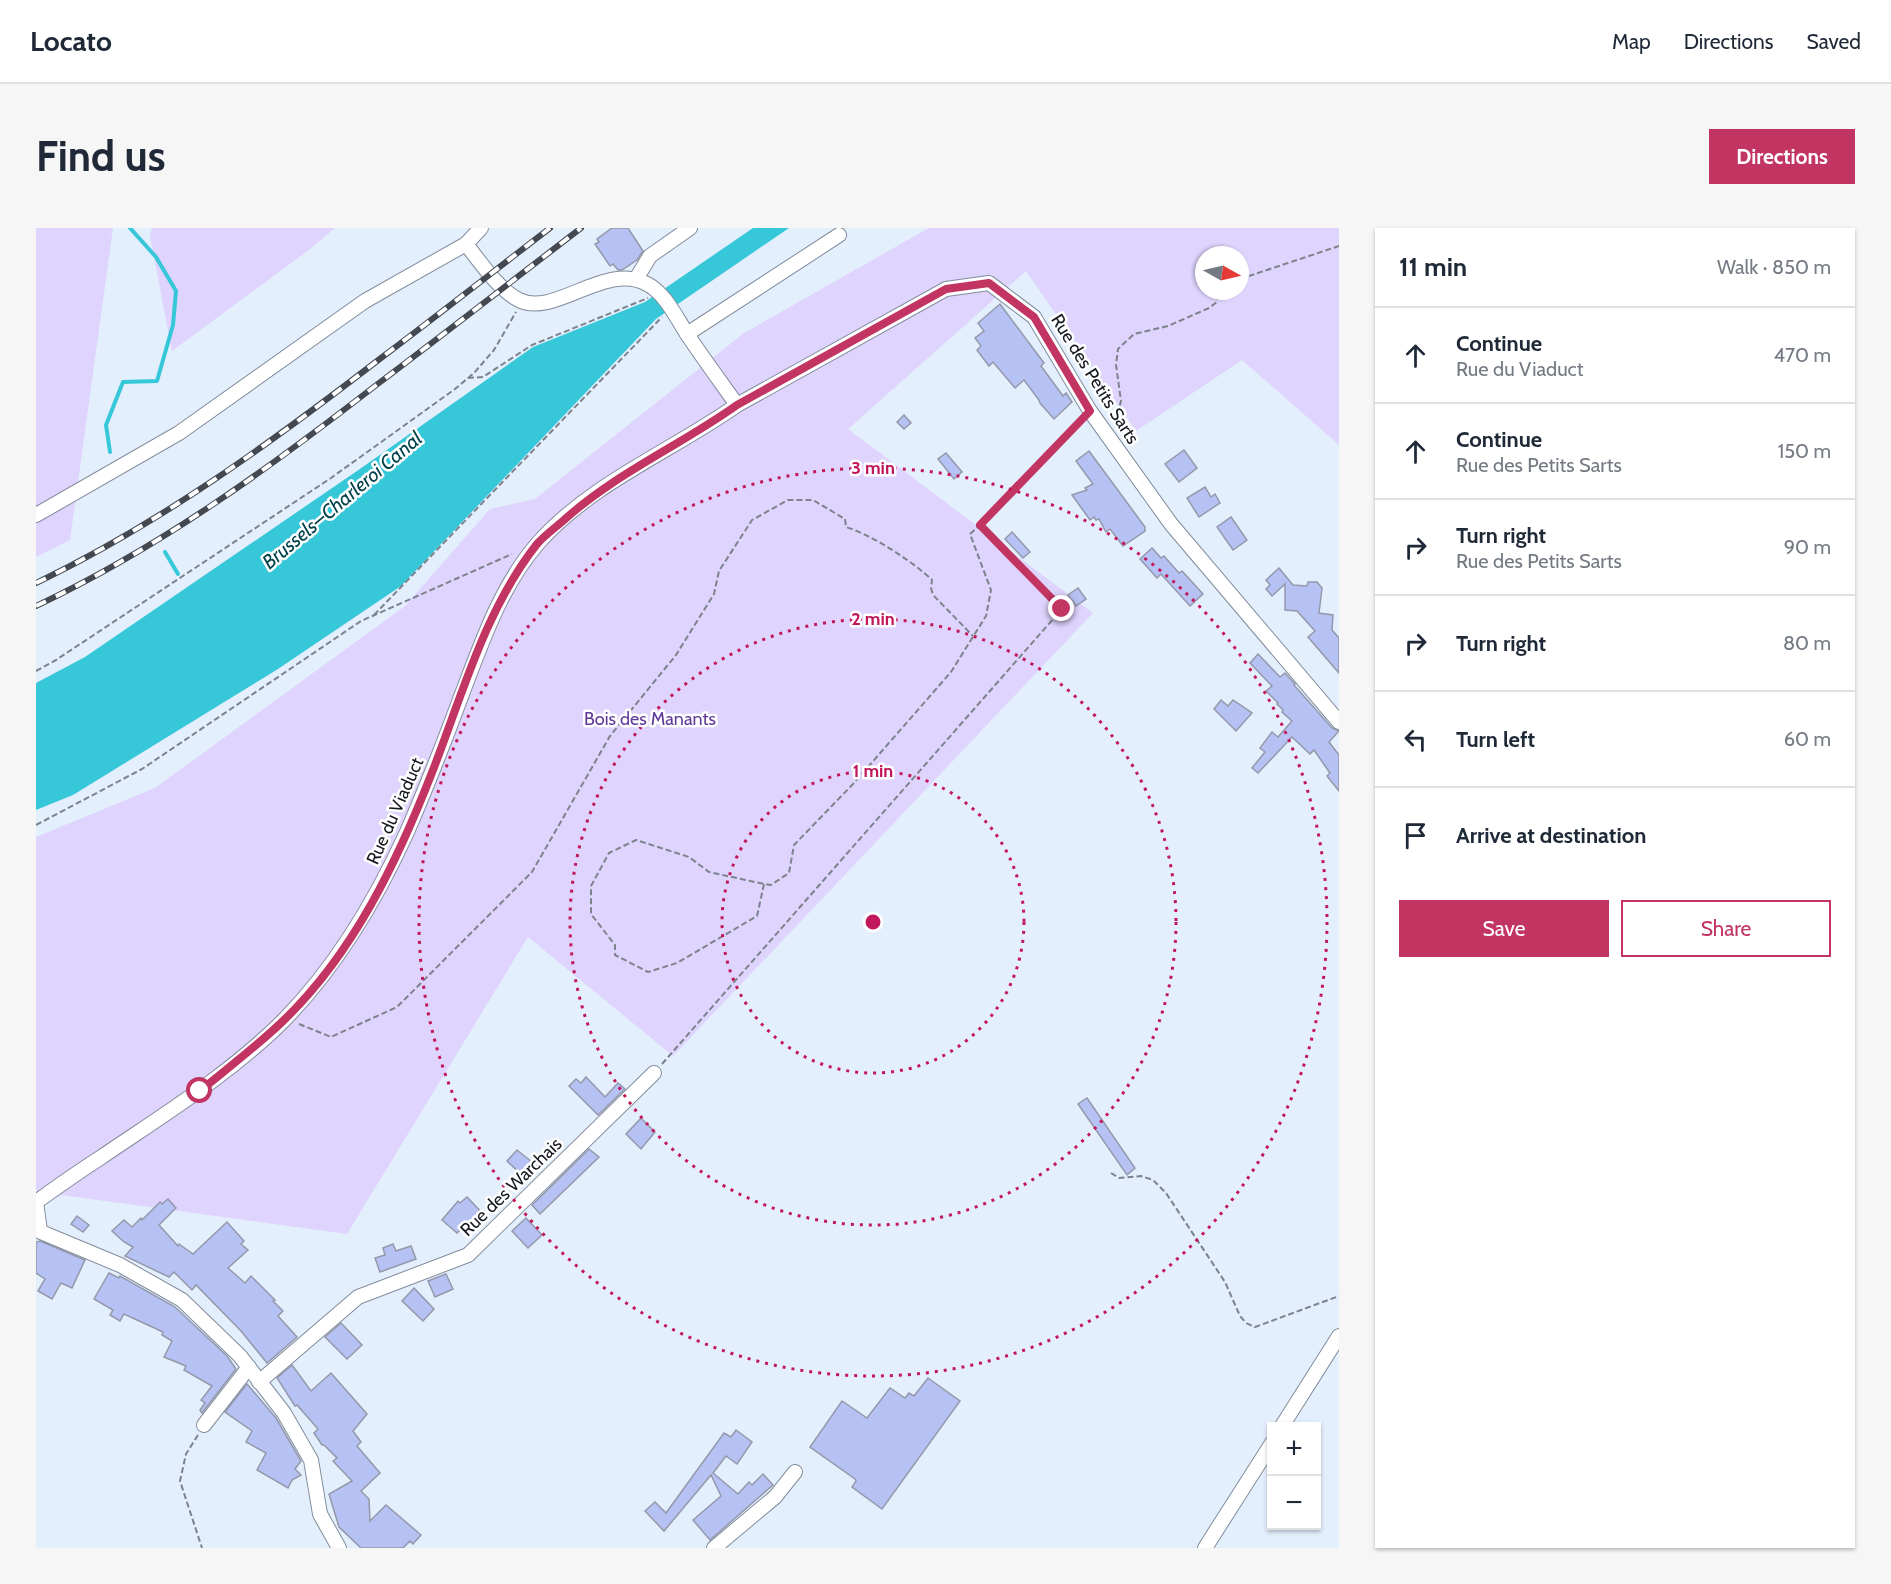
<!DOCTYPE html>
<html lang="en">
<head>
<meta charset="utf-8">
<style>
	:root { --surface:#fff; --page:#f6f6f7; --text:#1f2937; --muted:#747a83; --line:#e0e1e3; --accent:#c23461 }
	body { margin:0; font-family:Cabin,sans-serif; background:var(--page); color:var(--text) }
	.controls { position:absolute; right:18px; bottom:18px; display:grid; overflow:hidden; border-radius:0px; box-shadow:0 2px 4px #0004 }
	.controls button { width:54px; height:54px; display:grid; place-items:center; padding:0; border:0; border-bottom:2px solid var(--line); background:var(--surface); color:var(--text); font:30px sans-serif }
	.compass { position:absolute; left:1159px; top:18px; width:54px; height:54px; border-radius:50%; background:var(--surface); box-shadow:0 2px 4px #0004; rotate:98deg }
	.stop { position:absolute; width:18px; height:18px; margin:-14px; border:4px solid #c23461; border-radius:50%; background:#fff }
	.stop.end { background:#c23461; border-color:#fff; box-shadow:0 2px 6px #0008 }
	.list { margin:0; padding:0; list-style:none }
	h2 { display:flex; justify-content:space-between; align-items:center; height:78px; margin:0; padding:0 24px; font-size:26px }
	h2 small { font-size:20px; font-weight:400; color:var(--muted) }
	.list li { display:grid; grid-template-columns:39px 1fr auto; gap:18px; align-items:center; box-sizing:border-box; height:96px; padding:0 24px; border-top:2px solid var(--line) }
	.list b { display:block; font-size:22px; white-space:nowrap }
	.list p { margin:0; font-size:20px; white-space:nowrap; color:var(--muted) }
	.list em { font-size:20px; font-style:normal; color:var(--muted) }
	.actions { display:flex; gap:12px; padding:18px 24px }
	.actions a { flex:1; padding:14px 0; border:2px solid var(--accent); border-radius:0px; text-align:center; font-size:21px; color:var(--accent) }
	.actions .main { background:var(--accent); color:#fff }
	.icon { flex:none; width:33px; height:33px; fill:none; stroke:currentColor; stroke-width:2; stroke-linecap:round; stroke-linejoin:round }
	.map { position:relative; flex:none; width:1303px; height:1320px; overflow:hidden; border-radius:0px }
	header { display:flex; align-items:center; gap:36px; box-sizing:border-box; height:84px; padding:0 30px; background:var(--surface); border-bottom:2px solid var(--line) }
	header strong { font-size:28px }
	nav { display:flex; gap:33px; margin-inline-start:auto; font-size:21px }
	.intro { display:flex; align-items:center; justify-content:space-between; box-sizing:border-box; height:144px; padding:0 36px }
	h1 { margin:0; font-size:42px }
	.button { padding:15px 27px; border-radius:0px; background:var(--accent); color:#fff; font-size:21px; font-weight:700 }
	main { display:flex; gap:36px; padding:0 36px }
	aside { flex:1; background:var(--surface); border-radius:0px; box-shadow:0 2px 4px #0004 }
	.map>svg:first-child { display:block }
</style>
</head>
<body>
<header>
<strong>Locato</strong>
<nav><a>Map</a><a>Directions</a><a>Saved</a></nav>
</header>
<div class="intro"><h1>Find us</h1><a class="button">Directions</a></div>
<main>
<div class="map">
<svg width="1303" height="1320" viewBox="0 0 1303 1320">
	<rect width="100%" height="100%" fill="#e4effd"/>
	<g fill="#dfd4fd" fill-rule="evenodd">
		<path d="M0,0H77L34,312L0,329Z"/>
		<path d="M116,0H299L274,21L136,123L114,8Z"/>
		<path d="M893,0H1303V217L1206,132L1100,203L990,43L812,201L1057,385L637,828L492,709L311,1006L25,967L0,982V609L119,560L369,378L454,281L499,271L708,105ZM1168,27H1204V63H1168Z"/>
	</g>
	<path fill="#36c7d8" d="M717,0H753L620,91L365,358L242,441L37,567L0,582V455L49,429L321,243L497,119L609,74Z"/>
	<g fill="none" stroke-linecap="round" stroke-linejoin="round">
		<g stroke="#36c7d8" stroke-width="4">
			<path d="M74,224L70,197L87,154L121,153L137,97L140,63L120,29L94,0"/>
			<path d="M129,324L142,346"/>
		</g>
	</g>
	<g fill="#b7c2f4" stroke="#9498aa" stroke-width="1.5">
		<path d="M576,0H592L607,23L601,32L586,42H582L577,36L574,38L559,16L563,14L561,11Z"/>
		<path d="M964,76L1008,135L1005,138L1027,168L1030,165L1036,174L1018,191L1004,175L1003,172L988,152L979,160L957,134L953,138L941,122L945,118L939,110L948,103L942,95Z"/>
		<path d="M868,187L875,195L868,201L861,194Z"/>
		<path d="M1148,222L1161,240L1143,254L1129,236Z"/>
		<path d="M1053,223L1109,299V303L1087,318L1074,301L1070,304L1063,291L1060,292L1058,289L1054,292L1036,267L1051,262L1049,260L1057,256L1040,233Z"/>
		<path d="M910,225L926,244L918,251L902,231Z"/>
		<path d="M1169,259L1175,269L1179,266L1184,275L1163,289L1151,270Z"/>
		<path d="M1195,289L1211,312L1197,322L1181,299Z"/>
		<path d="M976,304L994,324L987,330L969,311Z"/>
		<path d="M1116,320L1125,330L1128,328L1143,345L1146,343L1167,366L1154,378L1125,346L1121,350L1104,331Z"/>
		<path d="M1243,340L1257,357L1271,358L1272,354H1281L1286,360L1283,385L1297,387L1296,402L1303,410V445L1272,409L1279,403L1261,383L1249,382V356L1236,368L1230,361L1234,357L1230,352Z"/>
		<path d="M1042,360L1050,371L1040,378L1032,367Z"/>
		<path d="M1222,426L1244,449L1249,445L1259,456L1258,457L1296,500L1303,503L1293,514L1303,527V563L1291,548L1294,545L1278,522L1274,526L1256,509L1222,545L1216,540L1229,524L1224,520L1236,504L1242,509L1256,493L1246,484L1247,482L1241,476L1242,475L1230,463L1236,458L1214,435Z"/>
		<path d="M1185,472L1192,478L1197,472L1216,485L1200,503L1178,481Z"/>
		<path d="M550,849L569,869L582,855L589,861L562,887L533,858L540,851L545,855Z"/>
		<path d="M1051,870L1099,940L1091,947L1042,876Z"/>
		<path d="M605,890L619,904L605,921L590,906Z"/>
		<path d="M553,921L563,929L504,986L496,977Z"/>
		<path d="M481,922L501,938L490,951L471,933Z"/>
		<path d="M431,969L449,988L433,1004L428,998L421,1005L406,992L422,973L424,975Z"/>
		<path d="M132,971L140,980L123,997L142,1018L143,1016L157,1026L191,994L208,1013L205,1016L212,1022L192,1040L209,1055L215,1048L239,1072L237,1073L247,1083L242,1088L261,1109L231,1135L205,1103L160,1057L156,1062L138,1044L133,1049L89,1028L97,1019L88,1014L76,1003L88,992L96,999L105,990L106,992L124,974L126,976Z"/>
		<path d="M41,988L53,997L47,1004L35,996Z"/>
		<path d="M490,990L506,1007L492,1020L476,1003Z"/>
		<path d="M4,1013L49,1032L36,1060L25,1055L16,1071L2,1063L9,1051L0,1045V1014Z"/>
		<path d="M357,1016L360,1023L375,1018L380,1031L344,1044L339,1030L349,1027L347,1020Z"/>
		<path d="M73,1045L83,1050L84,1048L139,1079L191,1128L200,1141L166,1185L164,1182L169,1175L165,1172L176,1158L148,1142L150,1138L128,1129L136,1113L126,1107L127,1104L88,1086L84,1093L74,1087L77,1082L58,1071Z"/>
		<path d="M410,1046L417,1061L399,1069L392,1053Z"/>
		<path d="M378,1060L398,1081L387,1093L366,1073Z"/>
		<path d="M305,1095L326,1117L311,1131L289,1109Z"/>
		<path d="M256,1137L275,1163L295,1145L331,1186L317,1203L325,1214L321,1218L344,1245L325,1263L333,1271L334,1293L350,1277L385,1307L377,1316L374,1313L367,1320H325L303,1299L293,1266L316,1253L297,1233L301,1230L288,1217H286L278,1205L282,1201L261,1177L259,1178L241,1150Z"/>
		<path d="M892,1150L924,1173L846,1281L816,1259L820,1253L819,1251L774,1219L806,1173L831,1190L854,1160L869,1170L873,1165L878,1168Z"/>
		<path d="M211,1156L240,1190L265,1233L259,1241L265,1247L256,1252L252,1260L221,1242L230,1225L210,1214L216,1203L189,1184Z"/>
		<path d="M700,1202L716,1214L701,1236L690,1228L677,1245L702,1266L713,1254L716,1257L727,1246L737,1257L674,1312L657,1292L685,1268L675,1247L628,1303L609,1283L619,1274L630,1285L688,1205L695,1209Z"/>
	</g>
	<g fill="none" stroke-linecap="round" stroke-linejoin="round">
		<defs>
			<g id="minor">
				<path d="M430,16C444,34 463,62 483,72C518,90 570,33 611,56C629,65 640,89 651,106C667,130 684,153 701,177"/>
				<path d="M600,51L614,28L654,0"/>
				<path d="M651,106L803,7"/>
				<path d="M0,287L143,205L329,73L430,16L445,0"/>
				<path d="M0,974C21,959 42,944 64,930C127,887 194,846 248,792C301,738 340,672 371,604C391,558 409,512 426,466C446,414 465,357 503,314C557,254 636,223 701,177L910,61L953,55L998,89L1054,183L1135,296L1303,494"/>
				<path d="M0,974L4,1003"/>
				<path d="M0,1002L84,1037L146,1072L204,1128L248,1185L275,1232L284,1286L303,1320"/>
				<path d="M223,1154L322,1069L432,1027L618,845"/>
				<path d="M168,1197L213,1139"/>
				<path d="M1246,1198L1303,1108"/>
				<path d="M678,1320L739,1269L759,1244"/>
				<path d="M1169,1320L1236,1215"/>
			</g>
		</defs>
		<use href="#minor" stroke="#818d9c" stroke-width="16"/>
		<g stroke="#7c838d" stroke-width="2" stroke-dasharray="6 3" stroke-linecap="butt">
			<path d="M1204,51L1303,18"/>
			<path d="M432,150L447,149L496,117L612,70"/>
			<path d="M1079,195L1085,173L1080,137L1082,121L1098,106L1132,98L1173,80L1181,74L1183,63"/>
			<path d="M338,387L626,89"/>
			<path d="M0,443L20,432L295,250L419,161L438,145L458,122L480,84"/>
			<path d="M0,597L106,541L325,393L476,326"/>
			<path d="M728,656L721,688L641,735L612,744L579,727V717L555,686V658L573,625L600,612L653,629L673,644L728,656L735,657L753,645L758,617L818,555L915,444L950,388L955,362L934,306L944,297"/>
			<path d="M263,796L295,809L361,779L496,644L574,508L640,427L678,366L683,343L716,292L752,272H777L809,291L810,299C836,307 876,333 896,352L895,360L897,367L937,408"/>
			<path d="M626,836L1026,381L944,297L1046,191"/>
			<path d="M1075,945L1083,950L1105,948L1117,952L1130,965L1189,1054L1204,1088L1210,1095L1219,1099L1303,1068"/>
			<path d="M162,1207L150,1226L144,1253L166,1320"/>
		</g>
		<use href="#minor" stroke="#fff" stroke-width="14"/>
		<defs>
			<g id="rail">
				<path d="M0,355C125,295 236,214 345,130C402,87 458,43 514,0"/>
				<path d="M0,378C123,320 232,241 339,158C408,106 476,53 545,0"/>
			</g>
		</defs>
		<use href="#rail" stroke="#444951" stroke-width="6"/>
		<use href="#rail" stroke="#fff" stroke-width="4" stroke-dasharray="11" stroke-linecap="butt"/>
	</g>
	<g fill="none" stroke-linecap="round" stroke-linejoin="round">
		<path stroke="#c23461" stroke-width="8" d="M164,863C192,840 221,818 247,793C318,725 362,632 397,542C427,465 449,382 501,316C509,307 519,300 528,292C580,245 645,217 701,177L910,61L953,55L998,89L1054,183L944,297L1026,381"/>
	</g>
	<g fill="none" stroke="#c2185b" stroke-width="3" stroke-dasharray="3 6">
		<circle cx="837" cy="694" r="151"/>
		<circle cx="837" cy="694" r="303"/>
		<circle cx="837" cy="694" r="454"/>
	</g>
	<g text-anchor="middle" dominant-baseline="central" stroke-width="5" stroke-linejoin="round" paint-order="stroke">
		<g font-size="18" fill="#15191f" stroke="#fff">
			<text transform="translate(1059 151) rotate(58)">Rue des Petits Sarts</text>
			<text transform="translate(359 583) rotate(-66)">Rue du Viaduct</text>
			<text transform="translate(475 959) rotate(-44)">Rue des Warchais</text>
		</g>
		<g font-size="18" fill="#603a99" stroke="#fff">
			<text x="614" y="491">Bois des Manants</text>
		</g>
		<g font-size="20" font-style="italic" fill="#00424a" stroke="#fff">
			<text transform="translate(306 272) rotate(-40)">Brussels–Charleroi Canal</text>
		</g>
	</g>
	<circle cx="837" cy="694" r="9" fill="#c2185b" stroke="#fff" stroke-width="3"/>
	<g font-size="18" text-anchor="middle" font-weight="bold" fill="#c2185b" stroke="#fff" stroke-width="5" stroke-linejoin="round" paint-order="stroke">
		<text x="837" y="246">3 min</text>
		<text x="837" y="397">2 min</text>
		<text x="837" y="549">1 min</text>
	</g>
</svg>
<div class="controls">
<button>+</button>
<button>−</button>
</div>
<svg class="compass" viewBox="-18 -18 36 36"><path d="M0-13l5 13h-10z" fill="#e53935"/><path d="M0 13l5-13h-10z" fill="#747a83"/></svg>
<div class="stop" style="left:164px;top:863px"></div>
<div class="stop end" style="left:1026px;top:381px"></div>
</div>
<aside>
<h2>11 min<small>Walk · 850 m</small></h2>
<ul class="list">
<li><svg class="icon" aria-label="ahead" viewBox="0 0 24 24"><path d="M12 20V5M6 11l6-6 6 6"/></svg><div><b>Continue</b><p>Rue du Viaduct</p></div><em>470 m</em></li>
<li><svg class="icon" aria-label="ahead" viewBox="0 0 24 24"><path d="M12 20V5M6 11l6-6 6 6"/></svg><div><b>Continue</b><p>Rue des Petits Sarts</p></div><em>150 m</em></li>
<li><svg class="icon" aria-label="right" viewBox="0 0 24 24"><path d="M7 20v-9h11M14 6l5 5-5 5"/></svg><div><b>Turn right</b><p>Rue des Petits Sarts</p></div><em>90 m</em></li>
<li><svg class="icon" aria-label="right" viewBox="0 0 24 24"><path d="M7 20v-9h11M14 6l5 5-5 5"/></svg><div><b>Turn right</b></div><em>80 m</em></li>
<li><svg class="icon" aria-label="left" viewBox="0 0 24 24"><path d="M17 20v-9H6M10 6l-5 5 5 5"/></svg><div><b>Turn left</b></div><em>60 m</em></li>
<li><svg class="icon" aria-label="arrive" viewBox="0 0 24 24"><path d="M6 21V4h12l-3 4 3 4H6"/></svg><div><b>Arrive at destination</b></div></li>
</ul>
<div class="actions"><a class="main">Save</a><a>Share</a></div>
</aside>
</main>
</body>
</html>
